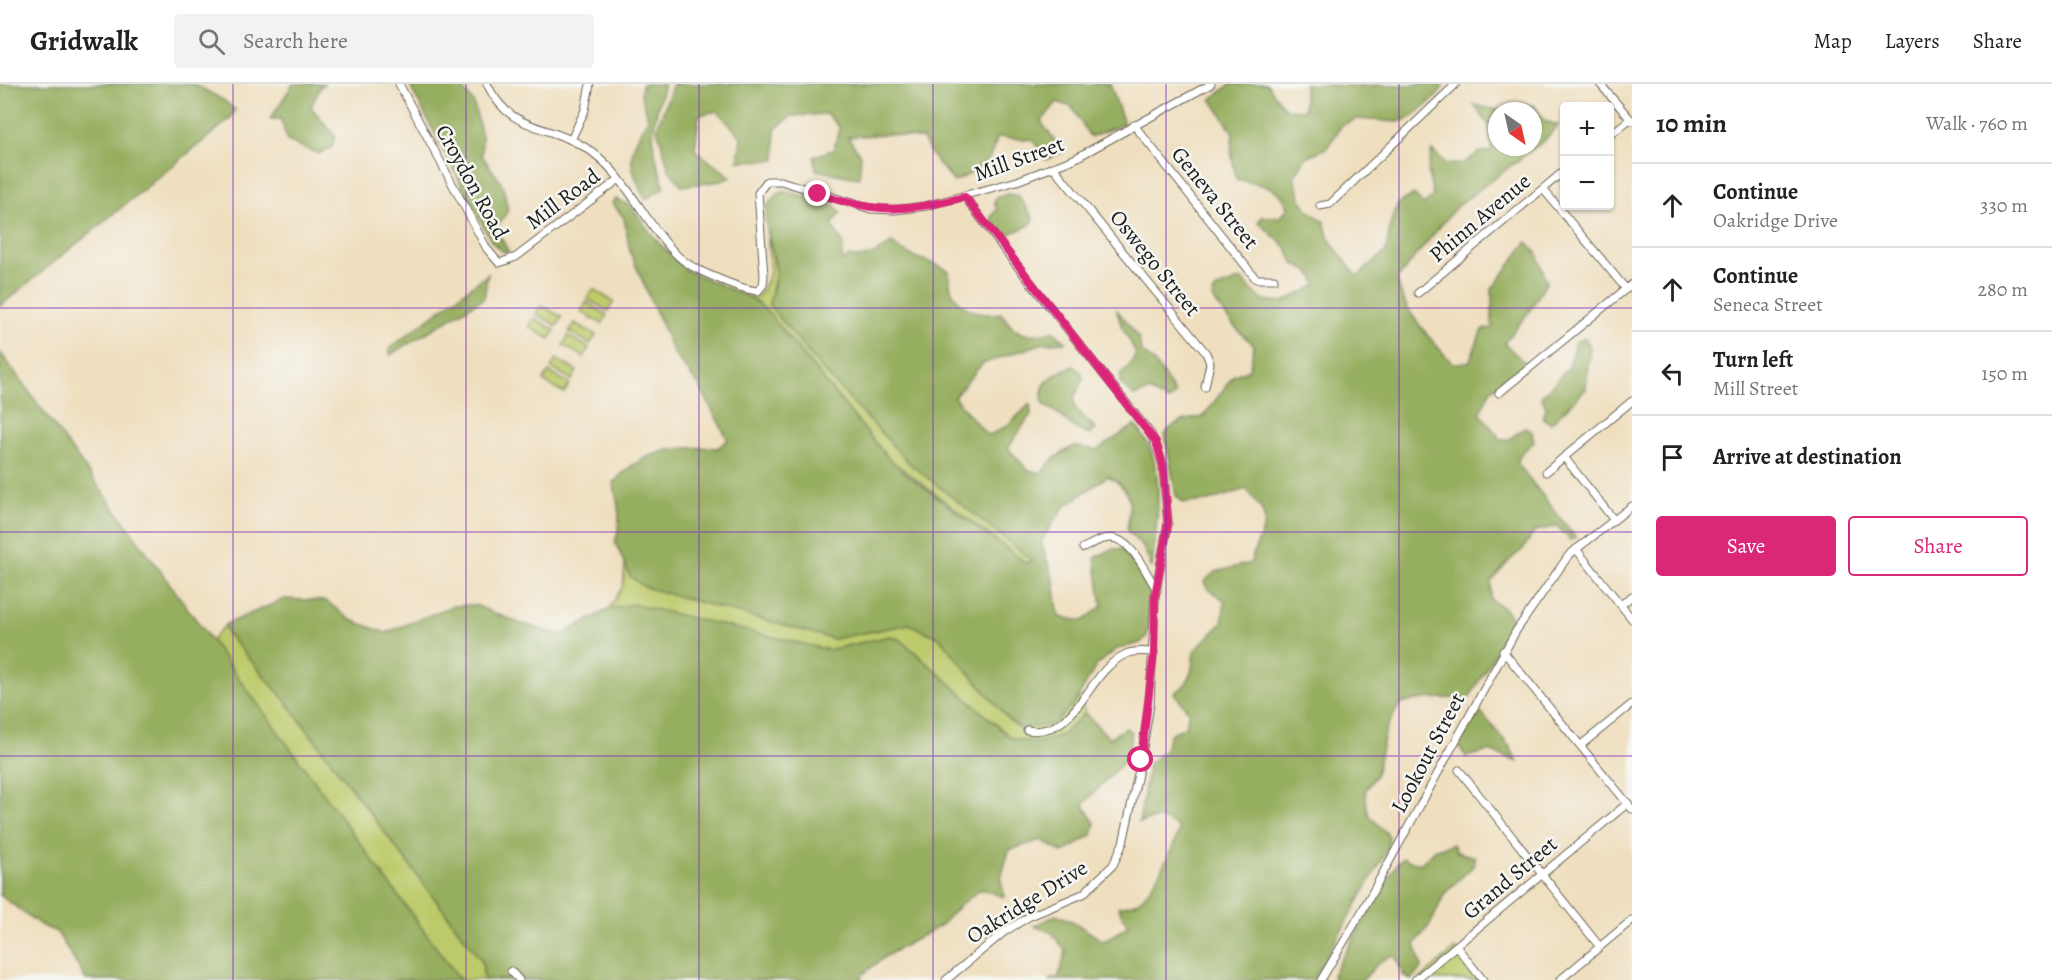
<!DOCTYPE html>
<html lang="en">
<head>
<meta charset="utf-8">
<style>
	:root { --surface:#fff; --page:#f2f2f2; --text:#222; --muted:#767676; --line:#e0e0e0; --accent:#db2777 }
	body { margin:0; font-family:Alegreya,serif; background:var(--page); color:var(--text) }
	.controls { position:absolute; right:18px; top:18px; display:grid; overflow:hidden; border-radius:6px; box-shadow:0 2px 4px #0004 }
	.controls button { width:54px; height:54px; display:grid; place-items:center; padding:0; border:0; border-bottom:2px solid var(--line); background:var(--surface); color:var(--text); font:30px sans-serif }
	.compass { position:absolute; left:1488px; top:18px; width:54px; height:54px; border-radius:50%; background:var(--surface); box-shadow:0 2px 4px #0004; rotate:146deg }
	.stop { position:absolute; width:18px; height:18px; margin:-14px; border:4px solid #db2777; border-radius:50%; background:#fff }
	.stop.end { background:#db2777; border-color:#fff; box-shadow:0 2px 6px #0008 }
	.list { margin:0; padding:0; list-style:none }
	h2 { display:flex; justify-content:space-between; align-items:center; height:78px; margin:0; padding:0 24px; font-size:26px }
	h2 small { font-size:20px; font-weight:400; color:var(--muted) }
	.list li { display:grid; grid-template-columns:39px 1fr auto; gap:18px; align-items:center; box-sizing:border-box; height:84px; padding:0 24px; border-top:2px solid var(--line) }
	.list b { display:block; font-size:22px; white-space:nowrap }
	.list p { margin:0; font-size:20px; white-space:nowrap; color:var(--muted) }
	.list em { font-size:20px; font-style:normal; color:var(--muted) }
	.actions { display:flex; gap:12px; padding:18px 24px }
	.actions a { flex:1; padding:14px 0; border:2px solid var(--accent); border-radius:6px; text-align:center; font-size:21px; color:var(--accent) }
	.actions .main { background:var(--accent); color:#fff }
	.icon { flex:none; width:33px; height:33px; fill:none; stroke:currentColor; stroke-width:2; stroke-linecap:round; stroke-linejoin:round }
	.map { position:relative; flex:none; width:1632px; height:896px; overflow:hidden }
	header { display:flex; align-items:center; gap:36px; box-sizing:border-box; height:84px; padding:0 30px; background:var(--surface); border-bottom:2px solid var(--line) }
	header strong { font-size:28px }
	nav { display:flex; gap:33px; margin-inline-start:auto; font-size:21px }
	.search { width:420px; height:54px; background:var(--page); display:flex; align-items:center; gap:15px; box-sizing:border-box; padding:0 21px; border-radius:6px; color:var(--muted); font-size:22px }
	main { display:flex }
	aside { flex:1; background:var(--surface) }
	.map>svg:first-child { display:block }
</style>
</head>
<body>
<header>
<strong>Gridwalk</strong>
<div class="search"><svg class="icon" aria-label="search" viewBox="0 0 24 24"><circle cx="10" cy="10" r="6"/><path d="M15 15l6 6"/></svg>Search here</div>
<nav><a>Map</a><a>Layers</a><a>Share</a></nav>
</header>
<main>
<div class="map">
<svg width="1632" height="896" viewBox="0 0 1632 896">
	<rect width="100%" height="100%" fill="#f6f6f2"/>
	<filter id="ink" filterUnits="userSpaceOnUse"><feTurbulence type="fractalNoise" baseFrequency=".0167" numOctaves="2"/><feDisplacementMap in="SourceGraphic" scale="12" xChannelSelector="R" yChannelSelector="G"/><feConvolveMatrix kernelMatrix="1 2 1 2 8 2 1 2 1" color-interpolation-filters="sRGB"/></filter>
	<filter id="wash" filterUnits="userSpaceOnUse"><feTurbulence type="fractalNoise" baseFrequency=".008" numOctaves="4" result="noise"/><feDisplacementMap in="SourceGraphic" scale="24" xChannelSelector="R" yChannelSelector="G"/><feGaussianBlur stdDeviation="1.35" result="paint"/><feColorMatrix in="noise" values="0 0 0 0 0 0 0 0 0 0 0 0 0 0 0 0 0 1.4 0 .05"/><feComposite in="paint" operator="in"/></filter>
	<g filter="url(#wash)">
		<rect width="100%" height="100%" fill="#efdfbf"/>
		<g fill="#bdca6b" stroke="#6c7344" stroke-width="1.5">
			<path d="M767,148L776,188L769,221L821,284L909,379L1033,476L1026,479L888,374L766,226L749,213L759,212L770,189Z"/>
			<path d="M593,205L614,218L608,227L587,215Z"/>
			<path d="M586,218L607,231L602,240L581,228Z"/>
			<path d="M541,221L562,233L557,242L536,230Z"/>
			<path d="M534,234L555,246L550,255L529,243Z"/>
			<path d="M575,239L596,251L590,260L569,248Z"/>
			<path d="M568,252L589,264L584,273L563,261Z"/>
			<path d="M556,275L577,287L572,296L551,284Z"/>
			<path d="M549,288L570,300L564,309L543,297Z"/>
			<path d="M625,480L630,492L833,555L909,540L940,554L1009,636L1020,644L1075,619L1079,612L1085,629L1062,651L1037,659L1011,654L901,556L890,552L829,566L632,521L609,525L623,502Z"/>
			<path d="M226,540V548L284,615L482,877L484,896H460L210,558Z"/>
			<path d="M1455,865L1479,896H1419Z"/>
		</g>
		<g fill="#96ae5f" stroke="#59653e" stroke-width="1.5" fill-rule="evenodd">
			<path d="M0,0H194L225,17L235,26L229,36L0,222Z"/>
			<path d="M293,0H325L321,2L311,23L335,52L332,63L319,70L287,57L281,35H270Z"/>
			<path d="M409,0H458L473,17L482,52V72L503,101L508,126L496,145L509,168L501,167L491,157Z"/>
			<path d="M642,0H664C651,47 648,56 665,103L646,115C626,78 627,71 648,34L641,11Z"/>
			<path d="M673,0H1110L1124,40L1090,53L1072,23L1057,18L1041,38L1063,67L1046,76L1033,56L998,53L986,82L954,98L932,72L923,55L889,50L848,53L861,72L859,94L816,86L814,72L833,66L840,44L827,30L792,32L775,45L776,76L738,77L741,53L717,27L699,31L695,66L731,93L722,97L682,102L669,86L657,44Z"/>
			<path d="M1231,0H1267L1285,25L1304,26V0L1345,2L1436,0L1443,3L1436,13L1412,33L1398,38L1357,35L1342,41L1327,64L1306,73L1294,93L1302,118L1308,126L1324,138L1329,155L1357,193L1386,167L1391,138L1398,120L1414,110L1423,121L1433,112L1428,86L1432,66L1446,80H1462L1480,68L1491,67L1490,43L1474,21L1502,27L1522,20L1535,22L1544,37L1558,41L1544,57L1456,123L1397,195C1402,227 1432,256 1453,280L1469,278L1482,246L1492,244V205L1527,158L1537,170L1547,198L1528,229L1504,259L1526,280L1525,285L1491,306L1480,329L1501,356L1510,355L1525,343L1531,346L1534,357L1520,371L1517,379L1576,454L1570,456L1557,442L1535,447L1523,465L1510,476L1491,498V516L1505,525L1514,538L1469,614C1445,614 1423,613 1400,620L1386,645L1376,691L1365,707L1368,730L1389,752L1387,767L1313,896H1048L1058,894L1066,868L1052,849L1034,842L1056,831C1074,835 1087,848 1104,857L1128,842L1118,823C1124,821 1132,821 1137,818C1151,810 1176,760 1179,744C1164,733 1156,733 1139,739L1149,679L1164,668L1170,650L1185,643L1189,628L1174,609C1192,600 1192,586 1194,567L1222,539L1225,517L1207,504L1204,498L1215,488L1251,479C1260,440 1279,442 1246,405L1209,417L1184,419L1176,412L1165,351C1173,337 1188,335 1203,333L1234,291L1249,286L1254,261C1238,248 1224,231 1212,213L1215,205L1241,195L1262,216L1283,218L1317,201L1311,189L1293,179L1287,164L1258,138L1262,133H1281L1288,124C1282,101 1257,100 1236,95L1231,67L1233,48L1211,15ZM1497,27H1533V63H1497Z"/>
			<path d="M785,107L833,120L841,128L832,141L843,159L842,177L850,172C867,177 878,168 892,159C914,177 929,175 949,187C950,193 949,202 952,207C960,226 983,233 1001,229C1018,255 1026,252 1054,247L1066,258L1044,259L982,280L954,313L985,349L990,351L1008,341L1030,320L1031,330L1008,364L1028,386L1041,389L1054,374L1074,362L1097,366L1135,341C1170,381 1156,435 1152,484L1144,465L1127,446C1131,420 1133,406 1108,392L1064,423L1041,457L1054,497L1059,533L1083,537L1102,522L1095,474L1112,465H1123L1151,505L1147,552L1140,559L1117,565L1096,582L1075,619L1052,641L1020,644L1009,636L940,554L909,540L833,555L644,503L630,492L615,458C622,439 619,419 613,400C640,366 676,362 717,364L728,356L700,303L674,270L630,168L624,134L612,119L616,115L630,121L657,157L686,186L749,213L766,226L888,374L906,390L1026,479L1032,476L909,379L821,284L769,221C771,210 776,198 776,188C776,161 748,121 785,107Z"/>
			<path d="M1008,110L1019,112L1034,136L1030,141L1010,150L997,146L991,133L997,125L994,119L997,113Z"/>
			<path d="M488,190L484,214L390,271V264Z"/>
			<path d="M1117,226L1139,254L1141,267C1157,279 1165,292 1175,310L1169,317L1149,307L1134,312L1120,299L1121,289L1130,281L1136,270C1130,254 1119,243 1117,226Z"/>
			<path d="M1585,254L1590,262L1586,305L1551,339L1542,334L1546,323L1541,313L1569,283L1575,258Z"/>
			<path d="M0,268L460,896H86L57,848L42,842L0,811Z"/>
			<path d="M1073,282L1081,288L1083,295L1074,314L1075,324L1096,345L1089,351C1071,346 1063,329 1045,322C1034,300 1055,289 1073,282Z"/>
			<path d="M284,515L326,517L351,536L386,549L452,522L475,521L519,539L561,551L609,525L632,520L829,566L890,552L901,556L1011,654L1037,659L1062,651L1085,629L1109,654L1126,644L1132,648L1127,675L1083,720L1095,739L1092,751L1063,769L1041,756L1009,766L1001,794L1004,813L981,805L958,823L940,842L886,872L862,891L861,896H484L482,877L284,615L226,548V540Z"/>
			<path d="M1480,627L1509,662L1518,678L1489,667L1466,673L1458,661Z"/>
			<path d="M1453,760L1457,768L1476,773L1473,782L1445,809L1431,839L1415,860L1422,883L1411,896L1404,892L1394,870L1379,878L1363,896H1335L1332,891L1398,778L1403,774L1420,780L1436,765Z"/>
		</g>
	</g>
	<g filter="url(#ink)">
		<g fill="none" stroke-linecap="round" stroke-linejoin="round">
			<defs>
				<g id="street">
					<path d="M399,0L487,165L499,179L516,173L618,96"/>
					<path d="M487,0C510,48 544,39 583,62C625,86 644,140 679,173C690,183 705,189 719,195C731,200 745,206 758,207L763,201L764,192L758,109L767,97H781L871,125L895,126L926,122L1017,97L1074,75L1211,0"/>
					<path d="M1600,0L1632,37"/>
					<path d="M1134,41L1256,195H1274"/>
					<path d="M1610,51L1630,35"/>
					<path d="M571,56L585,26L590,0"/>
					<path d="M1054,84L1206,269L1210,279L1205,303"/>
					<path d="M1543,105L1626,205"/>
					<path d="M1320,122L1330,120L1456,0"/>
					<path d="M1418,209L1564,87"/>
					<path d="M1499,309L1632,200"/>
					<path d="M1564,373L1614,436"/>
					<path d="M1546,388L1632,317"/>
					<path d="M1083,464C1092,460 1101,454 1110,454C1131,453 1147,491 1157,506"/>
					<path d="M1576,465L1632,535"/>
					<path d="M1621,521L1632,512"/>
					<path d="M1503,567L1632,725"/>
					<path d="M1027,646C1079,654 1086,588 1126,570C1135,566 1145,568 1154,568"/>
					<path d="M1581,661L1632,620"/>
					<path d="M1459,686L1600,863"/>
					<path d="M1456,862L1483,896"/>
					<path d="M511,887L519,896"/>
					<path d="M946,896L1004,848L1030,832L1083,810L1113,781L1123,759L1141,676L1150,620L1155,512L1168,439L1163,381L1151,350L1006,168L965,113"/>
					<path d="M1321,896L1361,829L1516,547L1569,471L1632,422"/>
					<path d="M1415,896L1628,719"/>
					<path d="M1560,896L1632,836"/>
				</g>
			</defs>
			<use href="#street" stroke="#666055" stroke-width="9"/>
			<use href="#street" stroke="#fff" stroke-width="7"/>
		</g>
	</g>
	<g fill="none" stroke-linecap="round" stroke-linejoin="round" filter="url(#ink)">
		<path stroke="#db2777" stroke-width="8" d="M818,110C881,130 901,128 965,113L1156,358L1163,381L1168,439L1155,512L1154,568L1141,676"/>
	</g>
	<path fill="none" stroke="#7b2cbf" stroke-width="1.5" stroke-opacity="0.55" d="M233,0V896M466,0V896M699,0V896M933,0V896M1166,0V896M1399,0V896M0,224H1632M0,448H1632M0,672H1632"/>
	<g text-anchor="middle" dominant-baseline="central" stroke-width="5" stroke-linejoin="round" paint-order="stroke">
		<g font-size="22" fill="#1c1c1c" stroke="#f6f6f2">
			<text transform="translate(1019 75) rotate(-20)">Mill Street</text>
			<text transform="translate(472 98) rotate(61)">Croydon Road</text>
			<text transform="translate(1215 114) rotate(51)">Geneva Street</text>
			<text transform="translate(563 115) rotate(-37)">Mill Road</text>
			<text transform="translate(1480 134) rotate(-40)">Phinn Avenue</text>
			<text transform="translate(1155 179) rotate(51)">Oswego Street</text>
			<text transform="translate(1428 669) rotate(-62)">Lookout Street</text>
			<text transform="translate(1510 794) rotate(-40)">Grand Street</text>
			<text transform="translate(1027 818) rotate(-32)">Oakridge Drive</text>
		</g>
	</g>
</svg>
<div class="controls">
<button>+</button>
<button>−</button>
</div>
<svg class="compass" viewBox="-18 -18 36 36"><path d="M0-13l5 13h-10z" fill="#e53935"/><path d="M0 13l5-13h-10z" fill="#767676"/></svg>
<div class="stop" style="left:1141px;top:676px"></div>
<div class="stop end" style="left:818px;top:110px"></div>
</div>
<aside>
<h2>10 min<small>Walk · 760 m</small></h2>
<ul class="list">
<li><svg class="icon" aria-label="ahead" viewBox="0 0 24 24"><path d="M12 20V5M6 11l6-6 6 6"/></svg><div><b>Continue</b><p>Oakridge Drive</p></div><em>330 m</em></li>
<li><svg class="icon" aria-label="ahead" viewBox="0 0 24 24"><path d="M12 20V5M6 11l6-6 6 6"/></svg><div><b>Continue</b><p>Seneca Street</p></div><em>280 m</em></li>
<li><svg class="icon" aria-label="left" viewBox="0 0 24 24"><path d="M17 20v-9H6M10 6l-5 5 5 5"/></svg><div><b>Turn left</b><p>Mill Street</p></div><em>150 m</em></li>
<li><svg class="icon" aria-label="arrive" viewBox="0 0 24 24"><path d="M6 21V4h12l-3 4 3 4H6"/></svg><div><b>Arrive at destination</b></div></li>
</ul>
<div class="actions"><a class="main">Save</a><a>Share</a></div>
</aside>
</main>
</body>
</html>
